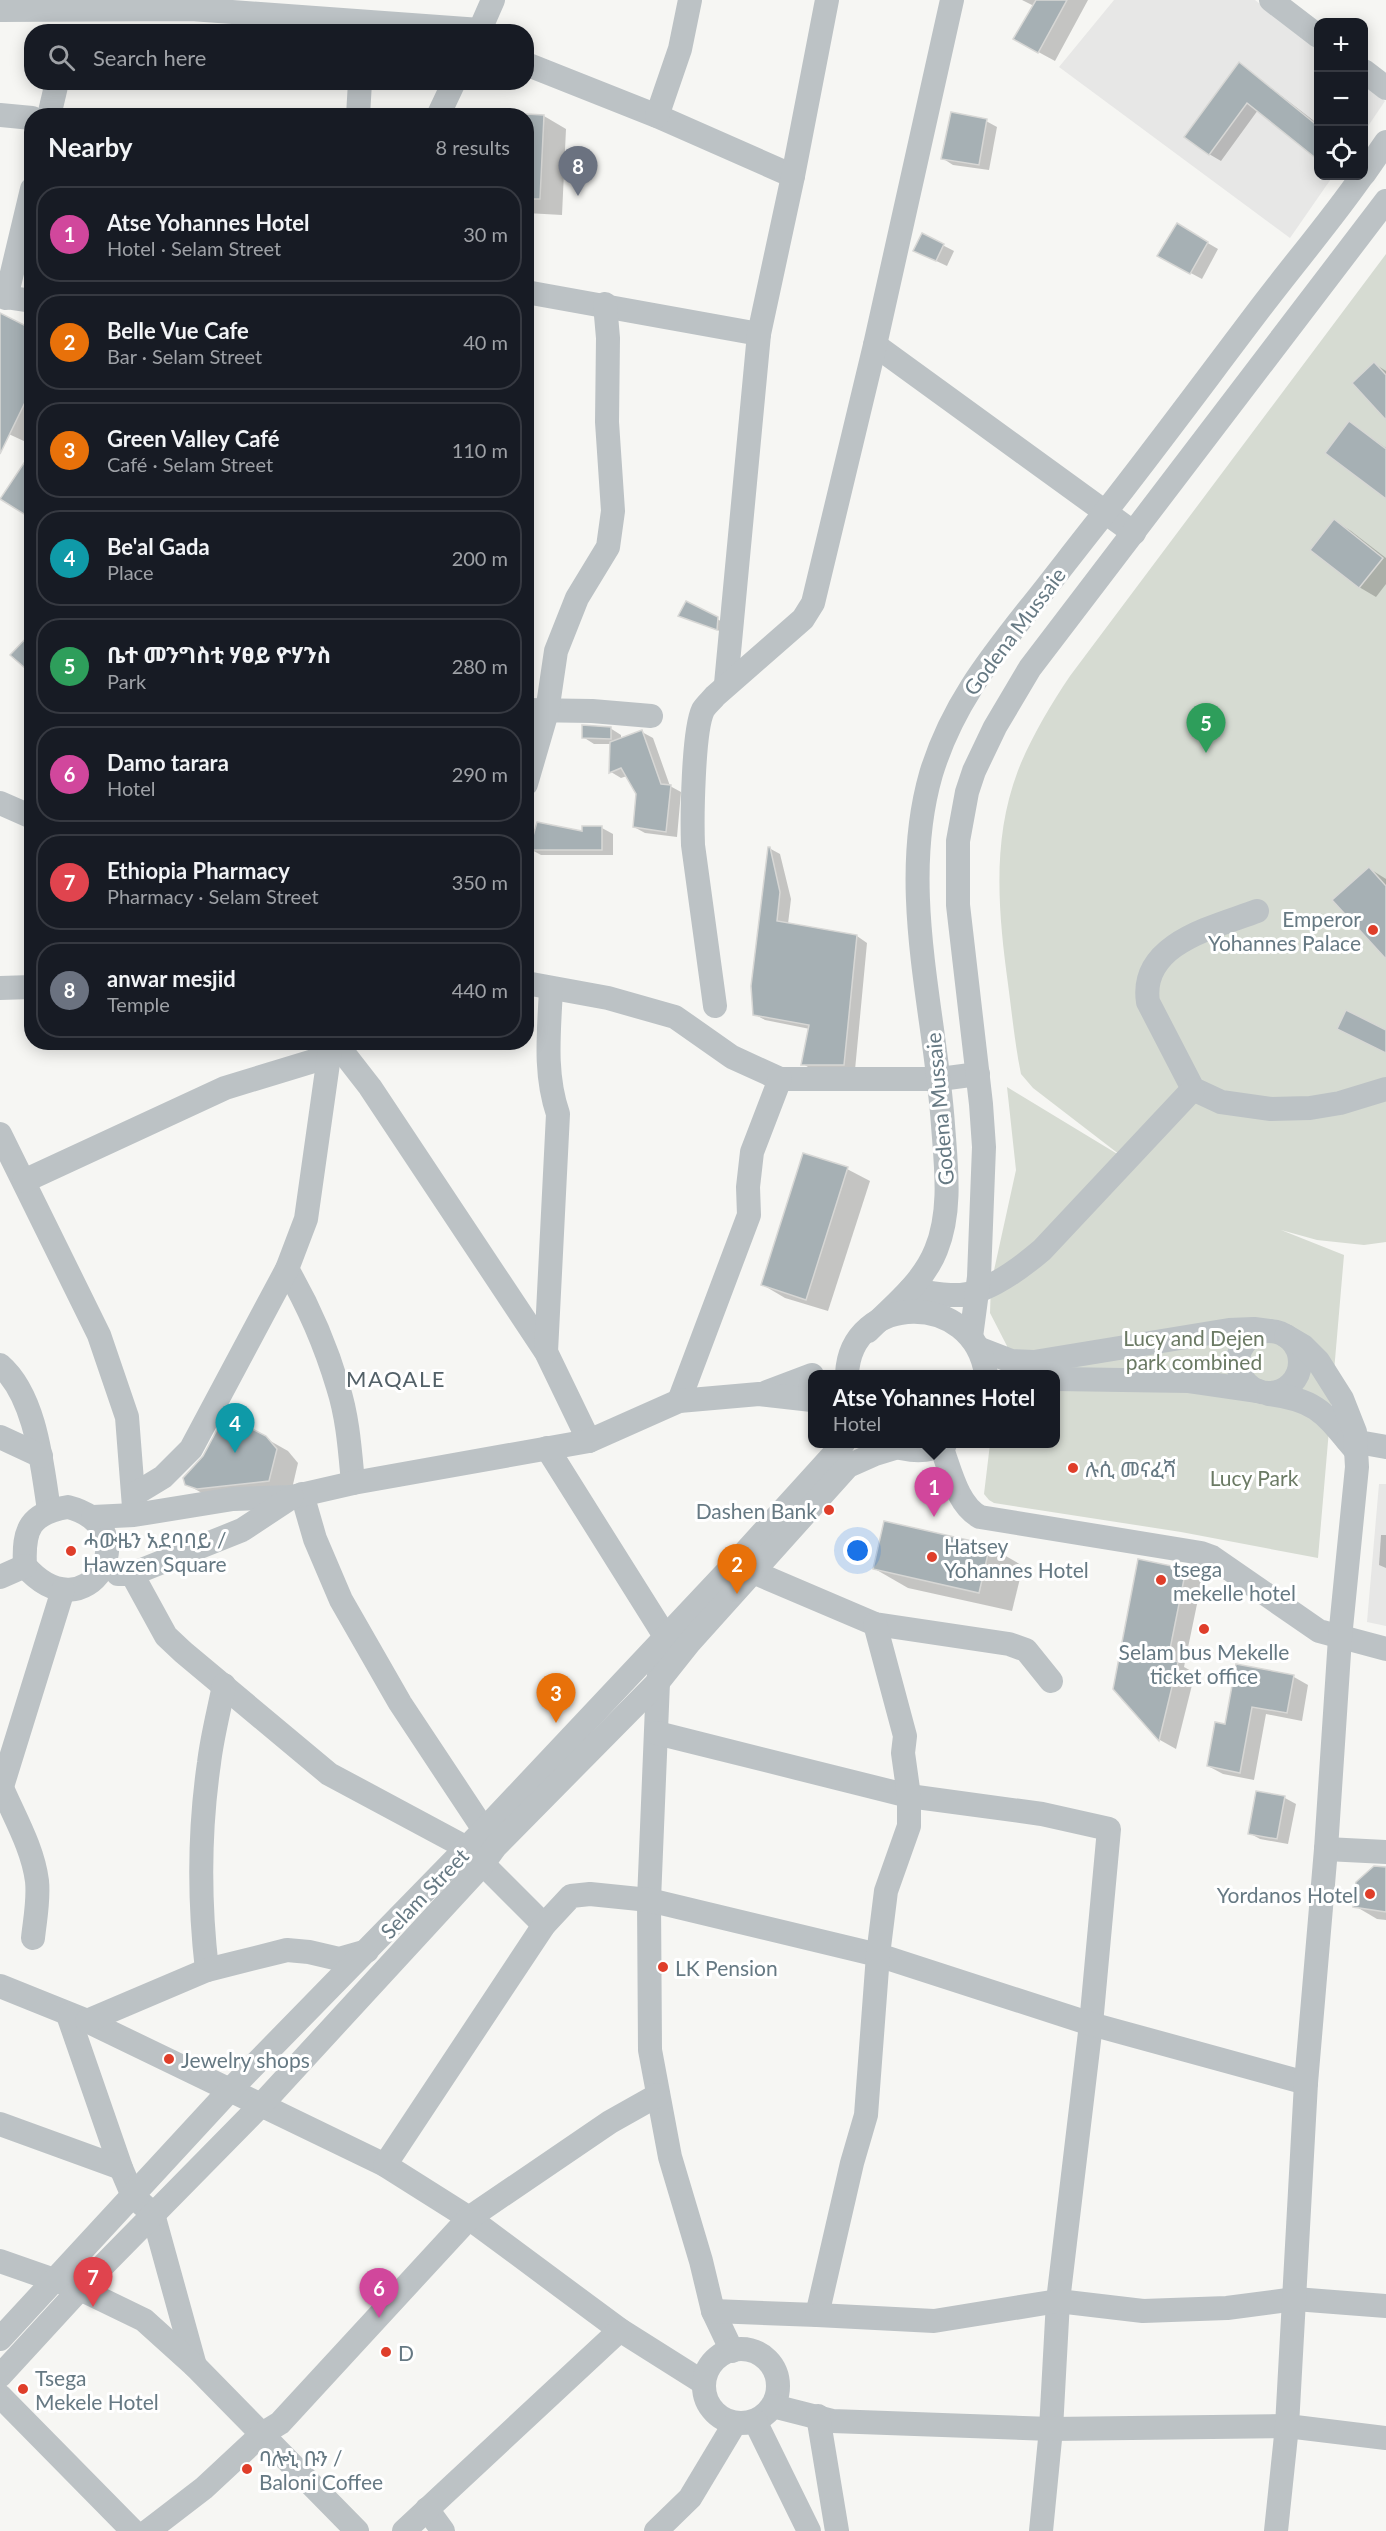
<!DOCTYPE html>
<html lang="en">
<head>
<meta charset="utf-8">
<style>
	:root { --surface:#171b24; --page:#20242c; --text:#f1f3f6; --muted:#9ea1a6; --line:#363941; --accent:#0f766e }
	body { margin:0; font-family:Lato,"Noto Sans Ethiopic",sans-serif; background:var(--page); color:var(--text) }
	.controls { position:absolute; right:18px; top:18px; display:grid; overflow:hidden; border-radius:12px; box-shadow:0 3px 15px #0003 }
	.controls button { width:54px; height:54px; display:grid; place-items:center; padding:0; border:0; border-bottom:2px solid var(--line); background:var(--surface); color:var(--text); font:30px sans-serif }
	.you { position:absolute; left:858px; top:1551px; width:21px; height:21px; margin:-15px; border:4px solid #fff; border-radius:50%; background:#1a73e8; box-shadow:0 0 0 9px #1a73e833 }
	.badge { display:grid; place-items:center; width:39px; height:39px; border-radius:50%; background:var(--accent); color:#fff; font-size:20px; font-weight:700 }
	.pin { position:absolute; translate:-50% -50px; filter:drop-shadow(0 2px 3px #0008) }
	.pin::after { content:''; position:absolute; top:32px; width:21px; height:18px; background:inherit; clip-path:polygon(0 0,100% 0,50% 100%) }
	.popup { position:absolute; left:808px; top:1370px; width:252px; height:78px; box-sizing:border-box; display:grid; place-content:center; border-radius:12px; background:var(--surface); filter:drop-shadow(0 2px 4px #0005); font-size:20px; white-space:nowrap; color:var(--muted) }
	.popup b { font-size:22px; color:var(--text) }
	.popup::after { content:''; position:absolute; left:50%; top:100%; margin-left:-12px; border:12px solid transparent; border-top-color:var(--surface) }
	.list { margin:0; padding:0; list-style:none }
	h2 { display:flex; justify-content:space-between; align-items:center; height:78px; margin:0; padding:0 24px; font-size:26px }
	h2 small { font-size:20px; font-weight:400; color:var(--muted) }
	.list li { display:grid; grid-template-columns:39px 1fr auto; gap:18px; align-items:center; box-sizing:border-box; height:96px; margin:0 12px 12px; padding:0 12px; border:2px solid var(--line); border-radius:24px }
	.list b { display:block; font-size:22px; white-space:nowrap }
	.list p { margin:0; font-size:20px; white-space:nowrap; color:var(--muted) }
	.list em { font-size:20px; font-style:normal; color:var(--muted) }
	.icon { flex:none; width:33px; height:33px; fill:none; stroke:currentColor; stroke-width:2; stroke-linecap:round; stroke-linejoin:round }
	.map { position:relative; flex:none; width:1386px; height:2531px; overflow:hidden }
	.search { position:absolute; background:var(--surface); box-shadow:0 3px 15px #0003; left:24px; top:24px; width:510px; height:66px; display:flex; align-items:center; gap:15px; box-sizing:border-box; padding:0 21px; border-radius:24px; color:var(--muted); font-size:22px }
	.panel { position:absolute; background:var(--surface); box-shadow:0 3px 15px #0003; left:24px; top:108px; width:510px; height:942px; border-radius:24px }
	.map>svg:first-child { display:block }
</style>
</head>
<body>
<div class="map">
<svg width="1386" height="2531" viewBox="0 0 1386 2531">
	<rect width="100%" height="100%" fill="#f6f6f3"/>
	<g fill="#e7e7e6">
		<path d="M1114,0H1255L1318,50V176H1333L1290,238L1059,67Z"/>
		<path d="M1364,85L1385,101L1364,132Z"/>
		<path d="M1379,1484H1386V1626L1367,1622Z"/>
	</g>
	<path fill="#d6dbd2" d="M1386,254V1242L1364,1245L1317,1240L1281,1230L1344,1255L1318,1558L1181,1532L994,1503L989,1500L984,1494L990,1444H1056V1374H1008L1007,1346L990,1313L991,1284L1016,1170L1007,1087L1124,1158L1033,1088L1021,1074C1015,1045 1012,1014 1008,984C998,910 991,835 1021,763C1034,733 1051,704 1070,676Z"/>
	<g fill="#0003">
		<path d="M1022,0H1088L1055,61L1031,48L1034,6Z"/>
		<path d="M1240,64L1318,124V157L1258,110L1221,161L1209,154Z"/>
		<path d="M464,113L544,116L566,129L562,215L526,213V116H463Z"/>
		<path d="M986,121L997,127L989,170L953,165L942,158Z"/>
		<path d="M1177,225L1218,249L1202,279L1170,262Z"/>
		<path d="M923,235L954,251L947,266L915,251Z"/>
		<path d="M0,315L32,331V432L26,442L0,430Z"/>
		<path d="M1375,364L1386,371V418Z"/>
		<path d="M1350,423L1386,448V496Z"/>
		<path d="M1335,521L1351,531L1386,558V584L1376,597L1359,587Z"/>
		<path d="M680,615L717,619L728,625L727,634Z"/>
		<path d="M610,728L621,735V739L642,732L653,738L670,786L681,792L677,837L645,833L634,827L637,793L627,776L621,778L611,772L612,744H594L583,737Z"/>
		<path d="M602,828L613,834V855H541L530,849Z"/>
		<path d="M769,848L780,854L791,899L788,924L857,936L867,943L855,1070H813L803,1064L810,1029L765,1020L754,1014Z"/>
		<path d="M1370,869L1386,879V957Z"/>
		<path d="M847,1169L870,1181L828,1311L785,1298L763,1285Z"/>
		<path d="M265,1438L288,1451L298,1463L291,1493L209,1497L186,1484Z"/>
		<path d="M886,1523L990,1547L1023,1566L1012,1611L908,1588L875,1569Z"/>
		<path d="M1381,1535H1386V1568L1379,1565Z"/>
		<path d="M1185,1570L1202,1580L1184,1667L1195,1673L1176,1749L1160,1740L1114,1688Z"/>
		<path d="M1237,1666L1294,1677L1308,1685L1302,1721L1266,1714L1254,1780L1223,1774L1208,1766L1226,1725Z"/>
		<path d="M1257,1792L1285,1798L1296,1804L1288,1844L1260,1839L1249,1833Z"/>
		<path d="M1386,1869V1920L1377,1919L1355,1906Z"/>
	</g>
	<g fill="#a6b0b4" stroke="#d7d7d5" stroke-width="1.5">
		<path d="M1036,0H1067L1038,53L1013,39Z"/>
		<path d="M1239,62L1318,126V160L1247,103L1209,155L1184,137Z"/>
		<path d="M951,112L987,119L979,165L941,159Z"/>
		<path d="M526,114L544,115L540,199H526Z"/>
		<path d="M1177,223L1208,242L1190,274L1157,256Z"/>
		<path d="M922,233L944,244L936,261L913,251Z"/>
		<path d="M0,313L32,329V388L0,454Z"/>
		<path d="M1374,362L1386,375V420L1352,383Z"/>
		<path d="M1349,421L1386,449V499L1325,453Z"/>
		<path d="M32,451V519L0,499Z"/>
		<path d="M1334,519L1383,558L1359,588L1310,550Z"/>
		<path d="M686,601L718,617L717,630L678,616Z"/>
		<path d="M32,632V674L10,655Z"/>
		<path d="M582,725L611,727V739L582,738Z"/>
		<path d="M642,730L661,784L671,785L666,832L633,827L636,794L621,768L609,773L610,742Z"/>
		<path d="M537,822L582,831V826H602V850H529Z"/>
		<path d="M768,847H770L780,892L777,921L857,935L844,1065H801L809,1025L753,1015L751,986Z"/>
		<path d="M1369,867L1386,886V959L1332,900Z"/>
		<path d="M1346,1010L1386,1030V1053L1337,1029Z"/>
		<path d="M803,1153L848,1167L806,1300L761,1285Z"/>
		<path d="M225,1415L266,1436L277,1449L269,1481L197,1489L185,1485L183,1478L203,1456Z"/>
		<path d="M884,1521L990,1545L979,1593L873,1569Z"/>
		<path d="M1138,1559L1186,1569L1168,1659L1178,1662L1159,1741L1113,1689Z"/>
		<path d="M1236,1664L1294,1675L1287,1713L1252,1707L1240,1773L1207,1766L1215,1722L1225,1724Z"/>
		<path d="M1256,1791L1285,1796L1277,1839L1248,1834Z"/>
		<path d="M1374,1866L1386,1867V1912L1353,1907L1356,1882Z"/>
	</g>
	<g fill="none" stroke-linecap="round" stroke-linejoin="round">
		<g stroke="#bcc2c5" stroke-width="24">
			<path d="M1271,0L1318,36"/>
			<path d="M0,10L191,9L480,30"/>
			<path d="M479,32L493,0"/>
			<path d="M526,64L657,116L793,176"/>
			<path d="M1364,71L1386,88"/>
			<path d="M0,115L32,118"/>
			<path d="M49,116L57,82"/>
			<path d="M358,116L360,82"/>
			<path d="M438,116L454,82"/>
			<path d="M657,116L680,49L690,0"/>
			<path d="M1364,174L1386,142"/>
			<path d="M526,292L759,334"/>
			<path d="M0,296L32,301"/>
			<path d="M6,298L32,189"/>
			<path d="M875,345L1134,533"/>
			<path d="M726,684L759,334L793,176L827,0"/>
			<path d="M526,710L592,711L651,716"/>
			<path d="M526,784L547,712L556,651L577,598L608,547L613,511L607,422L608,338L605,304"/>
			<path d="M0,803L32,817"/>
			<path d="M1257,911C1215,927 1139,943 1148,1002L1193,1089L1221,1102L1271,1109L1310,1108L1340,1103L1386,1089"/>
			<path d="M526,983L608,998L675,1017L732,1057L780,1079H940L978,1074"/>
			<path d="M0,988L32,987"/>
			<path d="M715,1006L693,845C692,819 693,731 703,710C706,705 712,700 715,696L803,619L813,603L875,345L952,0"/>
			<path d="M335,1042L370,1087L546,1352L589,1441"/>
			<path d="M0,1134L99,1335L127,1417L134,1507"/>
			<path d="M24,1181L225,1088L330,1056"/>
			<path d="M287,1269C308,1305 326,1347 338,1387C348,1418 350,1451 353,1483"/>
			<path d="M910,1290C927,1292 944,1296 961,1295C989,1292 1022,1267 1042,1250L1193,1089"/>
			<circle cx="1269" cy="1362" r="31"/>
			<path d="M868,1331C893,1306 923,1283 936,1250C952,1211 946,1166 943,1125C935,1009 898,889 931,774C951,708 987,662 1029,609C1054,578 1078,546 1103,515C1158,445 1211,373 1265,302C1297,260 1332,219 1362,176"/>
			<path d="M971,1337L979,1277L984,1147L981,1104L958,905V841L967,792L974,771L995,727L1030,668L1386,201"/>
			<path d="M980,1349L1011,1361L1034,1362L1229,1330L1254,1329L1269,1331"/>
			<path d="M546,1352L558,1114C544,1073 549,1032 551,989"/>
			<path d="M0,1365C36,1396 42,1465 49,1510"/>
			<path d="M847,1374C851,1292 974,1290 986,1374"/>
			<path d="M1056,1379L1189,1381L1258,1391"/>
			<path d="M767,1392L812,1375"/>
			<path d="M1269,1394C1318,1400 1325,1414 1356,1451"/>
			<path d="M679,1401L749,1215L748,1187L752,1152L780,1079"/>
			<path d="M0,1437L41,1456"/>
			<path d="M1347,1440L1386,1447"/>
			<path d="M887,1444C906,1451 927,1453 945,1444"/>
			<path d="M941,1446C950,1469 957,1505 980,1517L1201,1553L1212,1557L1319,1631L1386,1649"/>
			<path d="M547,1448L665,1636L658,1682L649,1900L650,2050L670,2157L701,2261L713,2311L732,2351"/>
			<path d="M135,1494L163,1477L191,1449L287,1269L306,1219L331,1042"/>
			<path d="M302,1494L315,1539L341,1600L400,1703L492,1842"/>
			<path d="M68,1507C150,1528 87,1637 25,1566C23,1529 30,1513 68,1507Z"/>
			<path d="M93,1517L134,1515L233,1499L292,1497L353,1483L589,1441L679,1401L759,1394L812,1400"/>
			<path d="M742,1564L753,1572L875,1624L1009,1644L1026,1650L1051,1681"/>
			<path d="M118,1574H132L242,1530L292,1497"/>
			<path d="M132,1574L166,1636L183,1652L329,1774L467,1848L544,1925"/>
			<path d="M0,1577L25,1566"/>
			<path d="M657,1733L909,1796L1042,1814L1109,1829L1091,2024L1058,2301L1051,2429L1041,2531"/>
			<path d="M2,1788C15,1818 33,1849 37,1881C39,1900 35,1919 33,1938"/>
			<path d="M0,1793L63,1590"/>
			<path d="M1326,1849L1386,1852"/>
			<path d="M207,1970C199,1901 199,1832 209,1763C212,1737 219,1711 224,1685"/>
			<path d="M0,1986L87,2021L385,2165L469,2218L620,2330L704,2383"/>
			<path d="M68,2015L121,2168L133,2196L153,2214L195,2366"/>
			<path d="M87,2021L207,1970L287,1950L309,1952L339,1959L367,1951"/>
			<path d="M0,2124L121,2168"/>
			<path d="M385,2165L544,1925L571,1896L590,1894L649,1900L878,1955L1091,2024L1306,2083"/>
			<path d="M0,2261L80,2289L144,2320L195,2366L357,2531"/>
			<path d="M713,2311L817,2315L852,2163L866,2115L878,1955L886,1891L909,1826V1796L903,1753L905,1736L875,1624"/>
			<path d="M817,2315L934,2321L1058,2301L1143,2311L1227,2308L1295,2299L1386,2306"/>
			<path d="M0,2339L230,2090L483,1831L738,1560L843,1444"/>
			<circle cx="741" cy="2386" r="37"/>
			<path d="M0,2376L80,2289L262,2104L482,1865L496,1846L658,1682L689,1643L848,1466L875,1454L898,1447"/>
			<path d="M0,2396L133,2531"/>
			<path d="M773,2406L832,2421L1051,2429L1287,2426L1386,2438"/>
			<path d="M818,2416L837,2531"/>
			<path d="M755,2421L809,2531"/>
			<path d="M427,2509L443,2531"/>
			<path d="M148,2531L204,2488L262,2434L280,2423L469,2218L610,2122L658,2095"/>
			<path d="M404,2531L620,2330"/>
			<path d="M656,2531L690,2498L735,2423"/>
			<path d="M1276,2531L1287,2426L1306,2083L1326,1849L1340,1638L1357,1467L1355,1432L1342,1399L1318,1361L1303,1346L1286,1336"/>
		</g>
	</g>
	<g fill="#df3e2a" stroke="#fff" stroke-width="2">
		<circle cx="1373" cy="930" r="6"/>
		<circle cx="1073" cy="1468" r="6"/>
		<circle cx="829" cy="1510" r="6"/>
		<circle cx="71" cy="1551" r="6"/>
		<circle cx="932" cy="1557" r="6"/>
		<circle cx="1161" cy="1580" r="6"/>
		<circle cx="1204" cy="1629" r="6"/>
		<circle cx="1370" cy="1894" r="6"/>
		<circle cx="663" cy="1967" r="6"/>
		<circle cx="169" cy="2059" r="6"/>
		<circle cx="386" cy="2352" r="6"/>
		<circle cx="23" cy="2389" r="6"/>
		<circle cx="247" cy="2469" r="6"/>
	</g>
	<g text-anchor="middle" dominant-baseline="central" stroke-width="6" stroke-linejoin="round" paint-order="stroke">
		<g font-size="21" fill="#667983" stroke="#fff">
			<text transform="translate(1014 631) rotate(-53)">Godena Mussaie</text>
			<text transform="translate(939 1109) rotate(-95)">Godena Mussaie</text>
			<text transform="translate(424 1893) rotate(-46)">Selam Street</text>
		</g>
		<g font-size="21" fill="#667983" stroke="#fff" text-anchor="start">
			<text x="1361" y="918" text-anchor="end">Emperor<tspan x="1361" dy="24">Yohannes Palace</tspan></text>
			<text x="1085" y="1468">ሉሲ መናፈሻ</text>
			<text x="817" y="1510" text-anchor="end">Dashen Bank</text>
			<text x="83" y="1539">ሓውዜን አደባባይ /<tspan x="83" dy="24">Hawzen Square</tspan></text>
			<text x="944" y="1545">Hatsey<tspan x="944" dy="24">Yohannes Hotel</tspan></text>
			<text x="1173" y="1568">tsega<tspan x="1173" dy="24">mekelle hotel</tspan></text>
			<text x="1204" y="1651" text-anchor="middle">Selam bus Mekelle<tspan x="1204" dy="24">ticket office</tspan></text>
			<text x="1358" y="1894" text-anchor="end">Yordanos Hotel</text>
			<text x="675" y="1967">LK Pension</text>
			<text x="181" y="2059">Jewelry shops</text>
			<text x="398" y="2352">D</text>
			<text x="35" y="2377">Tsega<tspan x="35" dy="24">Mekele Hotel</tspan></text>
			<text x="259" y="2457">ባሎኒ ቡን /<tspan x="259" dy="24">Baloni Coffee</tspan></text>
		</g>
		<g font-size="21" fill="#6b7a64" stroke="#fff">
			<text x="1194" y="1337">Lucy and Dejen<tspan x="1194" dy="24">park combined</tspan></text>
			<text x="1254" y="1477">Lucy Park</text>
		</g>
		<g font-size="22" letter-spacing="1.5" fill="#536168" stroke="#fff">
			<text x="396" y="1378">MAQALE</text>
		</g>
	</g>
</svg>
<div class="controls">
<button>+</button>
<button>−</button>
<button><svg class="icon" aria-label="locate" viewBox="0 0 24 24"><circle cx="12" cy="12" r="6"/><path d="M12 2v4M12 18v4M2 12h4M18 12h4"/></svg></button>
</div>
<div class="you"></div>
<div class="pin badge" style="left:934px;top:1517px;background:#d1479c">1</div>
<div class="popup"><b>Atse Yohannes Hotel</b>Hotel</div>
<div class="pin badge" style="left:737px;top:1594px;background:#e8710a">2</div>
<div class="pin badge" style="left:556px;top:1723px;background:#e8710a">3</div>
<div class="pin badge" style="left:235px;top:1453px;background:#0f9aa8">4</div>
<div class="pin badge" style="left:1206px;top:753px;background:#2e9e5b">5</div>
<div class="pin badge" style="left:379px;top:2318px;background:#d1479c">6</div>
<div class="pin badge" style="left:93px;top:2307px;background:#e0444e">7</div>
<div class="pin badge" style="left:578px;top:196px;background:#6b7280">8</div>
<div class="search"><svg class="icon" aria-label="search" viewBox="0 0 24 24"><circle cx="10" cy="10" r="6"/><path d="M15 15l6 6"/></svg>Search here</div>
<section class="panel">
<h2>Nearby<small>8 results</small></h2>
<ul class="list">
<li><span class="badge" style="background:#d1479c">1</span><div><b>Atse Yohannes Hotel</b><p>Hotel · Selam Street</p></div><em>30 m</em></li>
<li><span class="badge" style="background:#e8710a">2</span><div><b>Belle Vue Cafe</b><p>Bar · Selam Street</p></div><em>40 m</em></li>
<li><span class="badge" style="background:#e8710a">3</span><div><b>Green Valley Café</b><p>Café · Selam Street</p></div><em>110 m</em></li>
<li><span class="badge" style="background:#0f9aa8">4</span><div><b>Be'al Gada</b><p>Place</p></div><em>200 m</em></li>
<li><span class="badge" style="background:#2e9e5b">5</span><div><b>ቤተ መንግስቲ ሃፀይ ዮሃንስ</b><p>Park</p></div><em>280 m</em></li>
<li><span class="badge" style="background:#d1479c">6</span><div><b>Damo tarara</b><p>Hotel</p></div><em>290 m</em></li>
<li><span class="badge" style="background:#e0444e">7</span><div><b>Ethiopia Pharmacy</b><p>Pharmacy · Selam Street</p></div><em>350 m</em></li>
<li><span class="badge" style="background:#6b7280">8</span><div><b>anwar mesjid</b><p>Temple</p></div><em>440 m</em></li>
</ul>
</section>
</div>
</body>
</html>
